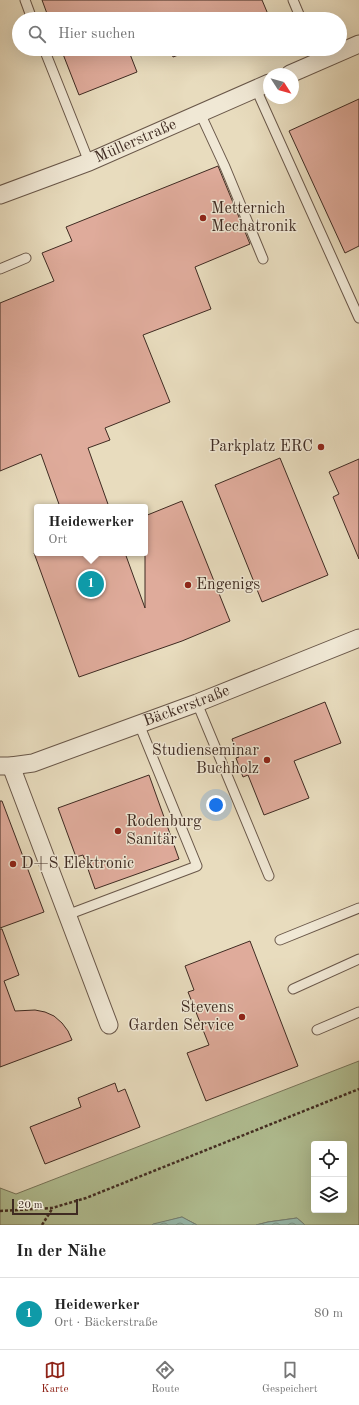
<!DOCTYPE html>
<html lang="de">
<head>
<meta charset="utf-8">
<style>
	:root { --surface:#fff; --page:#f6f6f6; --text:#222; --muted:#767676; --line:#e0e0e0; --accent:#8f2418 }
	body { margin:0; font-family:"Old Standard TT",serif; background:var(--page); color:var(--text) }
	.controls { position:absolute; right:12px; bottom:12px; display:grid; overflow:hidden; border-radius:4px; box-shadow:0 4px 16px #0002 }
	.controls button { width:36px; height:36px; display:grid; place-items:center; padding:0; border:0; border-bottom:1px solid var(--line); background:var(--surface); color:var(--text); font:20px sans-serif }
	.compass { position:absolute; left:263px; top:68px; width:36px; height:36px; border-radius:50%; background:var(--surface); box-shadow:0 4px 16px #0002; rotate:126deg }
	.scale { position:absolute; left:12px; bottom:10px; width:66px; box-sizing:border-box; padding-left:4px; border:2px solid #3f2b22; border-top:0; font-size:11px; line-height:14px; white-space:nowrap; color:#3f2b22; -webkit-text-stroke:3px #f0e8d5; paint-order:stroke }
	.you { position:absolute; left:216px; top:805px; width:14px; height:14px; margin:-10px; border:3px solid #fff; border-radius:50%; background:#1a73e8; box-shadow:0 0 0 6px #1a73e833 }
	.badge { display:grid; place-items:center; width:26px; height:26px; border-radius:50%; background:var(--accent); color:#fff; font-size:13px; font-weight:700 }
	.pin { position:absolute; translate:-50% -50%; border:2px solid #fff; box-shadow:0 1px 4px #0006 }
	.popup { position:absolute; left:34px; top:504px; width:114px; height:52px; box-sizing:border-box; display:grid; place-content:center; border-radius:4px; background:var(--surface); filter:drop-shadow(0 1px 3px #0005); font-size:13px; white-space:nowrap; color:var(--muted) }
	.popup b { font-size:15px; color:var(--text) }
	.popup::after { content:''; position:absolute; left:50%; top:100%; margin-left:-8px; border:8px solid transparent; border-top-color:var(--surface) }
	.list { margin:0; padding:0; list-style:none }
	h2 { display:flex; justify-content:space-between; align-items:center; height:52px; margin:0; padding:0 16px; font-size:17px }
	h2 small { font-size:13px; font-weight:400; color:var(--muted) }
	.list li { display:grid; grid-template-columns:26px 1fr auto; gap:12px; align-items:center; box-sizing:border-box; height:72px; padding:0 16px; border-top:1px solid var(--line) }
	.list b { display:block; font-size:15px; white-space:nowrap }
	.list p { margin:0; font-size:13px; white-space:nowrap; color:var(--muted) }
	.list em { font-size:13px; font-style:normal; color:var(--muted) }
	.icon { flex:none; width:22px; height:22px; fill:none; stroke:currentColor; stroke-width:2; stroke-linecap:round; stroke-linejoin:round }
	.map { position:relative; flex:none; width:359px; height:1225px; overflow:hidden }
	.search { position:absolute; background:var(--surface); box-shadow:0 4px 16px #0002; left:12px; right:12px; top:12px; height:44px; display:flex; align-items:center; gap:10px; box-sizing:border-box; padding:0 14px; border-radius:22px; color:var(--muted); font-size:15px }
	.sheet { height:124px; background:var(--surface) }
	nav { display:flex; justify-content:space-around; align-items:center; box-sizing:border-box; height:56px; border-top:1px solid var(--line); background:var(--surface); font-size:11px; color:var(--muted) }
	nav a { display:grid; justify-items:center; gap:2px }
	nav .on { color:var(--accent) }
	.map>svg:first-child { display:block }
</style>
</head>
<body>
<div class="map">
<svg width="359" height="1225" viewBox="0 0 359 1225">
	<defs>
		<pattern id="water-waves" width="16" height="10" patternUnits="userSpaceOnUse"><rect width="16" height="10" fill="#97bcaf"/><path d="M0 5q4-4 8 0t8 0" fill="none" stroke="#7d998e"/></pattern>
	</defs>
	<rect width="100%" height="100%" fill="#e8dcbe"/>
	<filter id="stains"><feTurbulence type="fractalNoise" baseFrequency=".005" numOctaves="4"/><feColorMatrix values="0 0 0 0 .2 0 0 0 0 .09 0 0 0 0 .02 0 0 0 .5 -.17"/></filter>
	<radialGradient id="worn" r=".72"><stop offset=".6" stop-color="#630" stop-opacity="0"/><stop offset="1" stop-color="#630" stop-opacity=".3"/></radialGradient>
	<path fill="#b2c195" stroke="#78765c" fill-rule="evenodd" d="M359,1061V1225H305L297,1218L268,1222L256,1225H197L182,1217L152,1225H0V1188L16,1194ZM314,1144H344V1210H314Z"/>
	<g fill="url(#water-waves)" stroke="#748277">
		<path d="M182,1217L197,1225H152L153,1224Z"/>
		<path d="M297,1218L305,1225H256L268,1222Z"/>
	</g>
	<g fill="#dfab9b" stroke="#3f2b22">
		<path d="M42,0H262L270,19H49Z"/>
		<path d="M61,49H128L137,72L79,95Z"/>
		<path d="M170,49H194L173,57Z"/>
		<path d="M359,99V246L345,253L289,131Z"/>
		<path d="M218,166L250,244L195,267L211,309L143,335L170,402L105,428L110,440L88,448L109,507H60L41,454L0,471V303L54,281L42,253L72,241L66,227Z"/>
		<path d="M280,458L328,575L262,602L215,485Z"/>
		<path d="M359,459V559L333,497L339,494L329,472Z"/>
		<path d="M182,501L230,621L182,641L79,677L34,553H125L145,608V516Z"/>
		<path d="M325,702L341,743L294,761L309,798L264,815L248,775L243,777L236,758L239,757L232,739Z"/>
		<path d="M149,775L179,859L95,889L83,855L76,857L58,808Z"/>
		<path d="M0,801H2L44,912L0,928Z"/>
		<path d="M0,929H2L19,975L4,981L15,1011L35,1010L45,1012L54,1016L62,1023L68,1031L72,1040L0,1067Z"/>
		<path d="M250,941L298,1066L206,1101L187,1053L209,1045L188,992L194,990L185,966Z"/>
		<path d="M115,1083L118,1092L125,1089L140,1127L45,1164L30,1127L81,1107L78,1098Z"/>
	</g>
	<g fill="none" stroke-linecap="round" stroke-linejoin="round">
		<defs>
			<g id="service">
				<path d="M25,0L32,19"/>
				<path d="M293,0L301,19"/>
				<path d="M44,49L89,162"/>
				<path d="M313,49L319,62"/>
				<path d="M256,89L359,318"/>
				<path d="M200,113L225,167L263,259"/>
				<path d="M0,269L26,258"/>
				<path d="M197,703L269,876"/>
				<path d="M67,915L197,866L139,724"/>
				<path d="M280,940L359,908"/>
				<path d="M293,989L359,959"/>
				<path d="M317,1030L359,1012"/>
			</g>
			<g id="minor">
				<path d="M290,74L359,44"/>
				<path id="s1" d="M0,195L89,162L269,83"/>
				<path id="s2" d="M0,766H11L33,763L197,703L359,638"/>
				<path d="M11,766L109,1025"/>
			</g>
		</defs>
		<use href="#service" stroke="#695749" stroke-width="11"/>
		<use href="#minor" stroke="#695749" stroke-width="19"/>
		<g stroke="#3f2b22" stroke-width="2.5" stroke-dasharray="3 2" stroke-linecap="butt">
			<path d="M0,1211L52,1208L86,1198L359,1089"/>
			<path d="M42,1225L52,1209"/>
		</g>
		<use href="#service" stroke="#f0e8d5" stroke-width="9"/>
		<use href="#minor" stroke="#f0e8d5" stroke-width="17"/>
	</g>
	<g fill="#8f2418" stroke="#f0e8d5" stroke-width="1.5">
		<circle cx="203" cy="218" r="4"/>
		<circle cx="321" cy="447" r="4"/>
		<circle cx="188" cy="585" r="4"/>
		<circle cx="267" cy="760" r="4"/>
		<circle cx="118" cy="831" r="4"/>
		<circle cx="13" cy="864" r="4"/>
		<circle cx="242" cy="1017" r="4"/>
	</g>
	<g text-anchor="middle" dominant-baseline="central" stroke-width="3" stroke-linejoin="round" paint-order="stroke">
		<g font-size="16" fill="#3f2b22" stroke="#f0e8d5">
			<text stroke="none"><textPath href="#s1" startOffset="146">Müllerstraße</textPath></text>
			<text stroke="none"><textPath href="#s2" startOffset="197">Bäckerstraße</textPath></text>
		</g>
		<g font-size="16" fill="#3f2b22" stroke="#f0e8d5" text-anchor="start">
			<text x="211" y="209">Metternich<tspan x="211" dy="18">Mechatronik</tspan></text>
			<text x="313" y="447" text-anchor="end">Parkplatz ERC</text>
			<text x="196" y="585">Engenigs</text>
			<text x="259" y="751" text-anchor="end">Studienseminar<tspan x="259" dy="18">Buchholz</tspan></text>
			<text x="126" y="822">Rodenburg<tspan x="126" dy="18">Sanitär</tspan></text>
			<text x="21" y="864">D+S Elektronic</text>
			<text x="234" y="1008" text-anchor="end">Stevens<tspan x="234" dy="18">Garden Service</tspan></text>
		</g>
	</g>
	<rect width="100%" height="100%" filter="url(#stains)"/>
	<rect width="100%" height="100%" fill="url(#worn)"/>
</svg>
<div class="controls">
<button><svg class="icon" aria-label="locate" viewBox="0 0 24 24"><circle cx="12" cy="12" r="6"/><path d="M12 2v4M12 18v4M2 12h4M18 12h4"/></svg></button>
<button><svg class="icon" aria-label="layers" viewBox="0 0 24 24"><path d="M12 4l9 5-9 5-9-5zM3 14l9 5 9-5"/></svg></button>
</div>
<svg class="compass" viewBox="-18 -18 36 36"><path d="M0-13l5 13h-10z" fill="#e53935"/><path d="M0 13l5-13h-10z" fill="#767676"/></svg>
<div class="scale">20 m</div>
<div class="you"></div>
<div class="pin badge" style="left:91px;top:584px;background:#0f9aa8">1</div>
<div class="popup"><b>Heidewerker</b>Ort</div>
<div class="search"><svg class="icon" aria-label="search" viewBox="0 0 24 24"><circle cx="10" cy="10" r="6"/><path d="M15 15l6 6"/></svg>Hier suchen</div>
</div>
<section class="sheet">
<h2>In der Nähe<small></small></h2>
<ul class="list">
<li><span class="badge" style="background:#0f9aa8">1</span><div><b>Heidewerker</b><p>Ort · Bäckerstraße</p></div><em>80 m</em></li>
</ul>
</section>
<nav>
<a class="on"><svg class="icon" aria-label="map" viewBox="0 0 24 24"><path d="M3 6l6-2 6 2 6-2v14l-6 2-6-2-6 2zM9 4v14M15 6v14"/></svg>Karte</a>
<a><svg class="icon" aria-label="directions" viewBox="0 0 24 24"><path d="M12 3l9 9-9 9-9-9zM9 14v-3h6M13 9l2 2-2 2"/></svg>Route</a>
<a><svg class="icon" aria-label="saved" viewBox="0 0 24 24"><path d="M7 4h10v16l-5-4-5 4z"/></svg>Gespeichert</a>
</nav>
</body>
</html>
